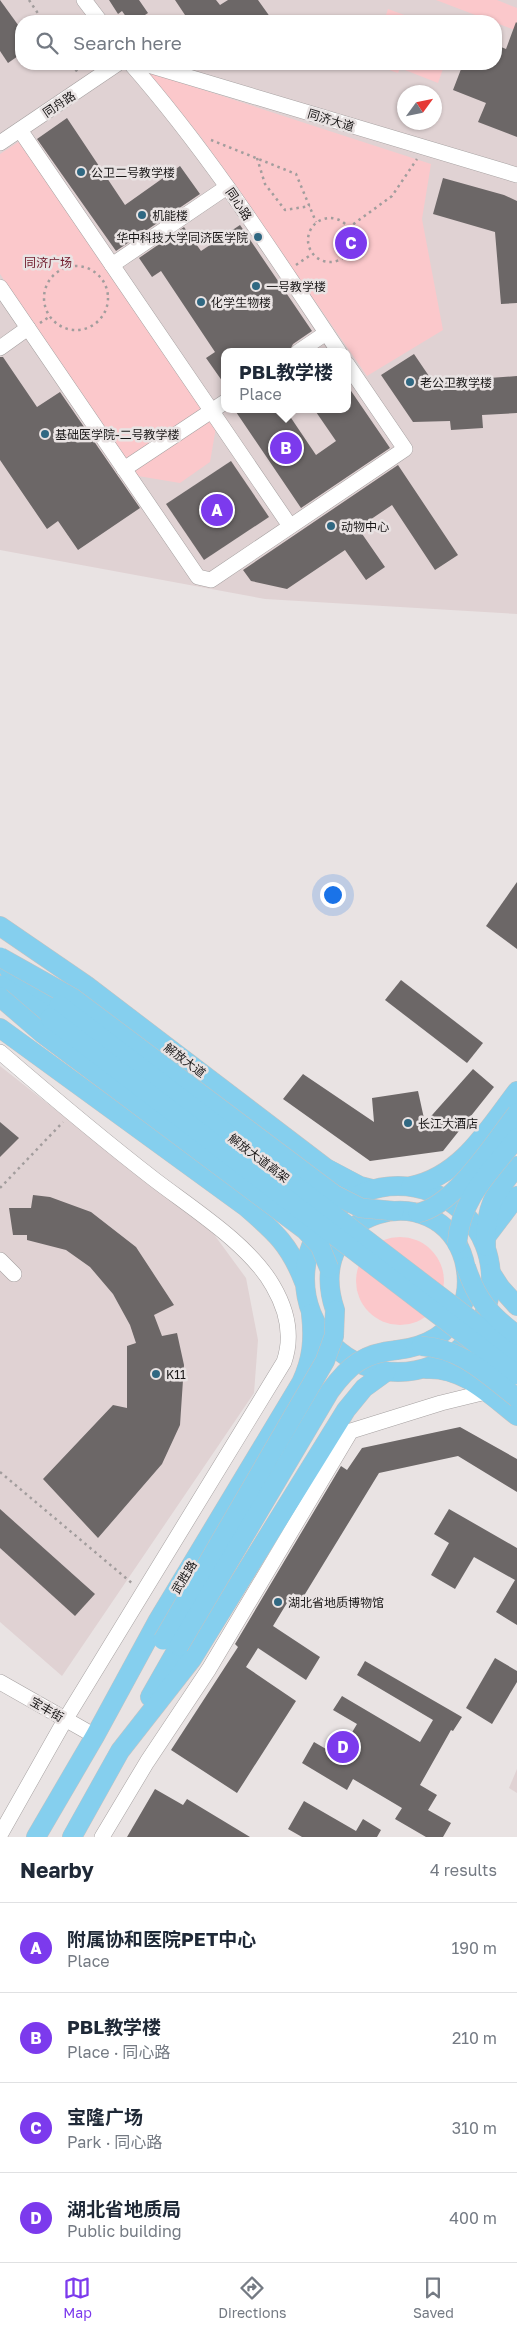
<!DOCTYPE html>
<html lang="en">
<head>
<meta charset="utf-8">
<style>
	:root { --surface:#fff; --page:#f6f6f7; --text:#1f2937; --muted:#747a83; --line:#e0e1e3; --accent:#7c3aed }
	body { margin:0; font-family:"Golos Text","Noto Sans SC",sans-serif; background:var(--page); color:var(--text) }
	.compass { position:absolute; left:397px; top:85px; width:45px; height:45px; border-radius:50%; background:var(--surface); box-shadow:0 1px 4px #0004; rotate:57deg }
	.you { position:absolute; left:332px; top:894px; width:18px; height:18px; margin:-12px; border:4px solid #fff; border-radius:50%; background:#1a73e8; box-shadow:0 0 0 8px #1a73e833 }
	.badge { display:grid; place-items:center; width:32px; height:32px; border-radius:50%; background:var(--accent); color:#fff; font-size:16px; font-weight:700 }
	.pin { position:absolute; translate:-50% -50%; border:2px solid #fff; box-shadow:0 1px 5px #0006 }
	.popup { position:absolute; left:221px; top:348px; width:130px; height:65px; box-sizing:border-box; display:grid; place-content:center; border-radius:10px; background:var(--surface); filter:drop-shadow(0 1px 4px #0005); font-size:16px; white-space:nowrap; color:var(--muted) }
	.popup b { font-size:19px; color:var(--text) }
	.popup::after { content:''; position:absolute; left:50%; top:100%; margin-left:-10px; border:10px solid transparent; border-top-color:var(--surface) }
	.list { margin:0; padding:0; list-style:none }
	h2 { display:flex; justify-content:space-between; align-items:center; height:65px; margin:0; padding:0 20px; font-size:21px }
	h2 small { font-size:16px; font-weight:400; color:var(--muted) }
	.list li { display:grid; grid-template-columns:32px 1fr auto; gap:15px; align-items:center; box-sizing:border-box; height:90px; padding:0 20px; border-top:1px solid var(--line) }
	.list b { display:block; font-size:19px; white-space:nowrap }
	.list p { margin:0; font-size:16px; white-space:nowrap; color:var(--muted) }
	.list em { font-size:16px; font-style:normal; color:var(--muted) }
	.icon { flex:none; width:28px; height:28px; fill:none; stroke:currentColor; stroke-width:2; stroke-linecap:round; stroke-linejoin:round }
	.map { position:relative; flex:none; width:517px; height:1837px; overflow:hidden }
	.search { position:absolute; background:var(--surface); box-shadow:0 1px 4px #0004; left:15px; right:15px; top:15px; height:55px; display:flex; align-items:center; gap:12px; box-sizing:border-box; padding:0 18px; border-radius:20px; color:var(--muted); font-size:19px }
	.sheet { height:425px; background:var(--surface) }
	nav { display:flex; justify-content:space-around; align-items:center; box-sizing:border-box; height:70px; border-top:1px solid var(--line); background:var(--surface); font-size:14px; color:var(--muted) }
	nav a { display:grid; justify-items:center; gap:2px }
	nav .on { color:var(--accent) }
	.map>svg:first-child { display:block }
</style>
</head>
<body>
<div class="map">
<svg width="517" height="1837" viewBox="0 0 517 1837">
	<rect width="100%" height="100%" fill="#e9e3e3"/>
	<g fill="#e0d2d3" fill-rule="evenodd">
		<path d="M0,0H517V614L265,599L0,550ZM21,21H496V64H21ZM404,92H434V122H404ZM225,352H347V409H225Z"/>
		<path d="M0,1066L61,1114L165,1187L213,1233L246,1278L258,1340L254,1393L62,1676L0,1622Z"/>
		<path d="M517,1769V1793L509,1788Z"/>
	</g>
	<g fill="#fbc8cb">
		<path d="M436,0H497L517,8V31Z"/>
		<path d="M388,9L418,20L417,21H384Z"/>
		<path d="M372,64H402L398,73Z"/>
		<path d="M407,64H439L444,66L438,83L405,70Z"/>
		<path d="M145,71L431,164L422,219L443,330L367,376L201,137Z"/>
		<path d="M20,141L216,427L210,462L180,483L138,476L0,274V154Z"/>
		<circle cx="400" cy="1281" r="44"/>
	</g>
	<g fill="#6c6767">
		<path d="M0,0L21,29V54L8,63L0,51Z"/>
		<path d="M109,0H139L148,13L136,21H129L122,11L118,14Z"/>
		<path d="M175,0H216L220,5L228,0H258L273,21H189Z"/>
		<path d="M516,22L517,23V137L478,122L486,103L453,90L463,64H496V45L506,49Z"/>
		<path d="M67,118L125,205L180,166L200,194L116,251L37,139Z"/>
		<path d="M443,178L504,195L517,201V303L501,304L495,232L433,214Z"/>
		<path d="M240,225L312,331L293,344L289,352H225V385L206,358L215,352L161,271L152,277L139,258L184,227L201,251Z"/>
		<path d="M414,354L433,382L517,376V413L482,415L483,428L451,430L450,421L413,422L381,375Z"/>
		<path d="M0,357H3L37,407L60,392L140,508L78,550L58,521L47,529L0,460Z"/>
		<path d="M347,385L390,448L301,508L234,409H285L316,455L336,441L314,409H347Z"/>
		<path d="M231,461L269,517L204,560L166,504Z"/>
		<path d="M398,465L458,555L435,570L392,505L358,528L385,567L366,580L345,550L287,589L251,581L243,570Z"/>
		<path d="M517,882V949L486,926Z"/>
		<path d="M401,980L483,1043L467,1063L385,1000Z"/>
		<path d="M473,1069L494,1087L443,1151L370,1161L283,1099L303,1074L374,1122L372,1098L418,1091L425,1123Z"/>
		<path d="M0,1122L19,1138L0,1157Z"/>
		<path d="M33,1195L50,1197L91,1212L136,1247L174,1305L154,1315L162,1336L177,1333L184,1365L180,1425L162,1464L98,1538L43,1479L113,1405L127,1408V1346L136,1343L130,1325L113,1294L90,1267L66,1250L27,1240V1235H13L9,1208H31Z"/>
		<path d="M460,1427L517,1459V1492L458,1456L379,1473L302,1599L293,1593L273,1626L320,1657L306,1680L258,1648L246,1667L296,1701L237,1793L171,1750L238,1647L235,1644L341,1466L347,1470L362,1448Z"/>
		<path d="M0,1509L95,1594L75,1616L0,1548Z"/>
		<path d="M449,1509L517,1548V1625L496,1612L515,1580L474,1557L455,1589L431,1575L449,1543L434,1534Z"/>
		<path d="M495,1658L517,1671V1682L492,1724L466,1708Z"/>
		<path d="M365,1661L462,1717L453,1731L451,1730L420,1785L437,1795L428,1810L451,1823L443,1837H426L395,1819L402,1808L353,1779L347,1790L302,1763L314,1742L338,1756L357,1724L333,1710L342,1696L420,1742L433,1720L357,1675Z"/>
		<path d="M155,1789L183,1805L187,1799L250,1837H127Z"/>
		<path d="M304,1801L356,1831L363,1819L381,1830L377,1837H302L288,1829Z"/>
	</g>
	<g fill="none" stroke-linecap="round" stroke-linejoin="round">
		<defs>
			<g id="minor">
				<path d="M84,0L100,21"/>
				<path d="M131,64C209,153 273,253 339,352"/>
				<path d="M145,64L517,175"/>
				<path d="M20,130L290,526"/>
				<path d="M0,143L117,64"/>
				<path d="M112,265L227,187"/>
				<path d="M0,287L198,577L211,580L405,449L347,364"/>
				<path d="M0,348L28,328"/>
				<path d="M298,352L326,333"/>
				<path d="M124,469L225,402"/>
				<path d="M0,1052C51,1096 102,1139 155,1180C193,1209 250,1245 273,1286C287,1310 293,1336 284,1362L65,1720L0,1835"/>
				<path d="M0,1260L14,1274"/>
				<path d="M0,1682L95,1736"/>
				<path d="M102,1837L147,1762L209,1669L351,1431L441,1403L486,1392"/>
			</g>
			<g id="major">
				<path d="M0,926L86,985L326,1168L360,1186L372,1189"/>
				<path d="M9,970L59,1005"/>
				<path d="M0,985L50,1018"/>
				<path d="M0,1028L246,1207C275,1232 290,1245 304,1282"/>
				<circle cx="398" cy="1279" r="93"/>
				<path d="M411,1186C461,1176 488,1129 517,1091"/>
				<path d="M486,1237L517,1196"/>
				<path d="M486,1246C485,1206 493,1196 517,1166"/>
				<path d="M491,1273L500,1287L517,1306"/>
				<path d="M335,1310C301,1209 439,1173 464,1260C468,1276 468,1294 461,1309C449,1335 424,1347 397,1350"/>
				<path d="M426,1369C463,1367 489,1394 517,1416"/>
				<path d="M150,1697L179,1646"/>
				<path d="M36,1837L95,1736L157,1622L301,1383C312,1360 314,1340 311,1314"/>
				<path d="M72,1837L120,1751L192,1659L346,1410L364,1388L386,1372"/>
			</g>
		</defs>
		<use href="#minor" stroke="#a6a1a1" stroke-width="16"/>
		<use href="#major" stroke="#c3c3c3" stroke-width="20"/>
		<g stroke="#a29d9d" stroke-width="2.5" stroke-dasharray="2.5 4" stroke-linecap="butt">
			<path d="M29,0L43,21"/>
			<path d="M72,64L78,73"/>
			<path d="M211,140L296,174L316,222"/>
			<path d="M257,158L265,184L285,210L310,206"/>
			<circle cx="330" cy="240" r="22"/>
			<path d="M348,228L392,196L417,159"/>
			<path d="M296,265L312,254"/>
			<circle cx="76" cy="298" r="32"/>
			<path d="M40,323L49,317"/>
			<path d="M0,1188L63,1122"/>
			<path d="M0,1472L133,1584"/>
		</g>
		<use href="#minor" stroke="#fff" stroke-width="15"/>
		<use href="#major" stroke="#85cfee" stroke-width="19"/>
		<defs>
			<g id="major-bridge">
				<path d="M0,957L73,998L335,1195L361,1208L394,1211"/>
				<path d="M0,997L43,1034L305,1230L320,1246L329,1268"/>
				<path d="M59,1005L517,1355"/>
				<path d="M50,1018L517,1375"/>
				<path d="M418,1213C455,1205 494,1143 517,1113"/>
				<path d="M457,1244C460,1199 490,1172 517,1138"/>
				<path d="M466,1267C477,1300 489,1314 517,1335"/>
				<path d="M421,1346C461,1348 486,1374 517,1398"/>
				<path d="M163,1640L325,1361L334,1336L335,1310"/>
				<path d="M179,1646L330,1391C349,1365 364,1353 397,1350"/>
			</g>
		</defs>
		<use href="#major-bridge" stroke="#c3c3c3" stroke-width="20" stroke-linecap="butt"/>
		<use href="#major-bridge" stroke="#85cfee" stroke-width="19"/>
	</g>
	<g fill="#306882" stroke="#e9e3e3" stroke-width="2">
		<circle cx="81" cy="172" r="5"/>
		<circle cx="142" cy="215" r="5"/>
		<circle cx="258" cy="237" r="5"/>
		<circle cx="256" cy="286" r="5"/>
		<circle cx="201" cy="302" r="5"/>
		<circle cx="410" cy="382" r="5"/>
		<circle cx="45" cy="434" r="5"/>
		<circle cx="331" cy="526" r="5"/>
		<circle cx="408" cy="1123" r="5"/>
		<circle cx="156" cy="1374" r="5"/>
		<circle cx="278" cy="1602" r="5"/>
	</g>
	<g text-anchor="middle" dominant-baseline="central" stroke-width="5" stroke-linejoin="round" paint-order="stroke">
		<g font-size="12" fill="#191717" stroke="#e9e3e3">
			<text transform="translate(59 104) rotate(-34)">同舟路</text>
			<text transform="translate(331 120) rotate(17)">同济大道</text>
			<text transform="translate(239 204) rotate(56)">同心路</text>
			<text transform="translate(185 1060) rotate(37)">解放大道</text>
			<text transform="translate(259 1158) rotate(37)">解放大道高架</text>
			<text transform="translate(184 1577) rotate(-59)">武胜路</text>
			<text transform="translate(47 1709) rotate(30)">宝丰街</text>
		</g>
		<g font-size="12" fill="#191717" stroke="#e9e3e3" text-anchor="start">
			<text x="91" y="172">公卫二号教学楼</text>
			<text x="152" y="215">机能楼</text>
			<text x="248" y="237" text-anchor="end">华中科技大学同济医学院</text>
			<text x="266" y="286">一号教学楼</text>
			<text x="211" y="302">化学生物楼</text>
			<text x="420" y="382">老公卫教学楼</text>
			<text x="55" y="434">基础医学院-二号教学楼</text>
			<text x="341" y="526">动物中心</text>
			<text x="418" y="1123">长江大酒店</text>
			<text x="166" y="1374">K11</text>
			<text x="288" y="1602">湖北省地质博物馆</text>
		</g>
		<g font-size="12" fill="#6d1728" stroke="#e9e3e3">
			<text x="48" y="262">同济广场</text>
		</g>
	</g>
</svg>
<svg class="compass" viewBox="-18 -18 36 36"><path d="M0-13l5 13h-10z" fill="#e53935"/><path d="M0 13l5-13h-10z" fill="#747a83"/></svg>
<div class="you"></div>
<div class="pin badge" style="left:217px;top:510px">A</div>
<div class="pin badge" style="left:286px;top:448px">B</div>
<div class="popup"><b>PBL教学楼</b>Place</div>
<div class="pin badge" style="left:351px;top:243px">C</div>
<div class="pin badge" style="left:343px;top:1747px">D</div>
<div class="search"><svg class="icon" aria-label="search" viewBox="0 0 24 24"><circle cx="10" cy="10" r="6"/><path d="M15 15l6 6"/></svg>Search here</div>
</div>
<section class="sheet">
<h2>Nearby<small>4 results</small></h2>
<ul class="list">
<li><span class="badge">A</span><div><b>附属协和医院PET中心</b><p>Place</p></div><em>190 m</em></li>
<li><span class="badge">B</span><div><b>PBL教学楼</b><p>Place · 同心路</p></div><em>210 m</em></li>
<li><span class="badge">C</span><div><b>宝隆广场</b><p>Park · 同心路</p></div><em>310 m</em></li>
<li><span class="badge">D</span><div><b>湖北省地质局</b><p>Public building</p></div><em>400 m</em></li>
</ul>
</section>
<nav>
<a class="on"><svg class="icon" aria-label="map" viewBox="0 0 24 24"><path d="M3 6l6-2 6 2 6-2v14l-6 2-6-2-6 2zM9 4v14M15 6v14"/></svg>Map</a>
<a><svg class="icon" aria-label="directions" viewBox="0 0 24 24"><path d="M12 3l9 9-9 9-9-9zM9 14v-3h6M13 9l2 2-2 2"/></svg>Directions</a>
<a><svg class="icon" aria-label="saved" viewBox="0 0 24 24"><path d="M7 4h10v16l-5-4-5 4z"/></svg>Saved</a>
</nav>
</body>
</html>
